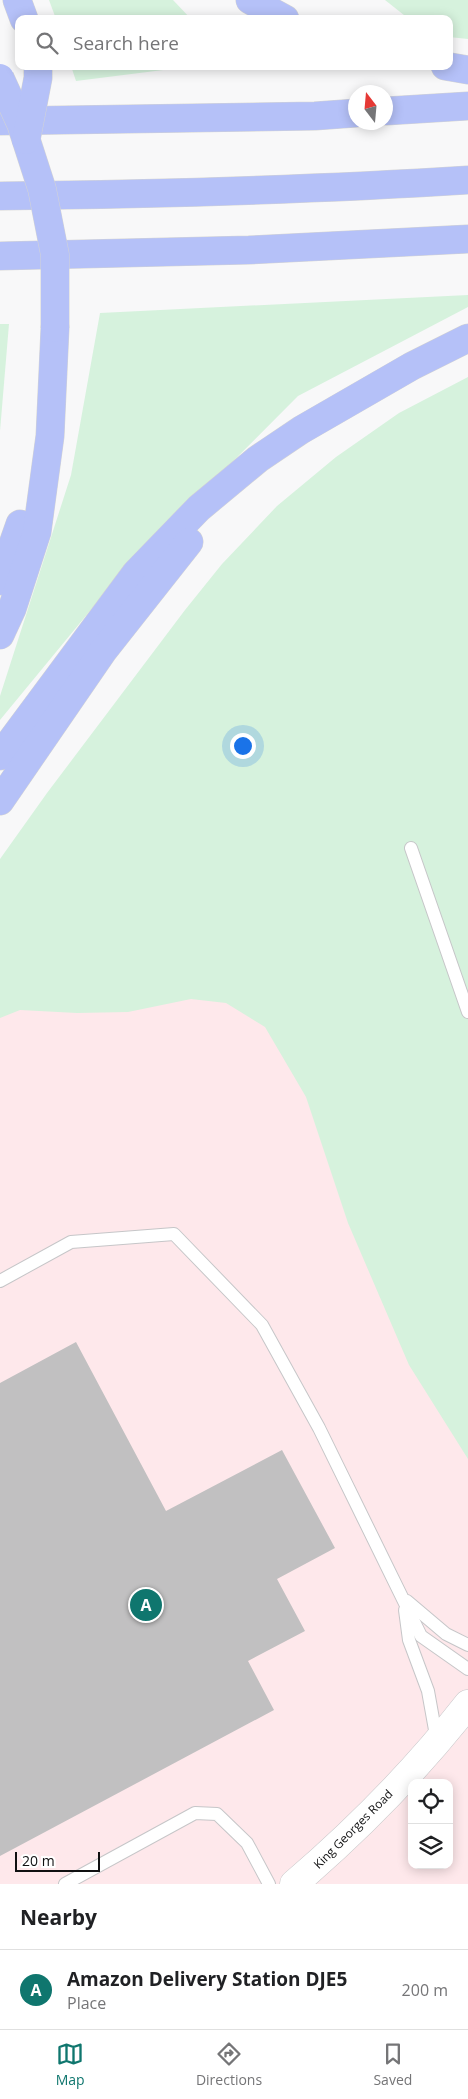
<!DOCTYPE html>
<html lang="en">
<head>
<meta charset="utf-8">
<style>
	:root { --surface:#fff; --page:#f2f2f2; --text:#202124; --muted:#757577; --line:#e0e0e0; --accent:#0f766e }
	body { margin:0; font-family:"Open Sans",sans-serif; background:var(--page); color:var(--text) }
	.controls { position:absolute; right:15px; bottom:15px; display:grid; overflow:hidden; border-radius:10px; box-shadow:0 2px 12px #0003 }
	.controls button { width:45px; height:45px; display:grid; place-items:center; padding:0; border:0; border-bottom:1px solid var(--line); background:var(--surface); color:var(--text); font:25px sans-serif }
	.compass { position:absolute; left:348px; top:85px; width:45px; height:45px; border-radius:50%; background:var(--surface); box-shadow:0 2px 12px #0003; rotate:344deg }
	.scale { position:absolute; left:15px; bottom:12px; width:85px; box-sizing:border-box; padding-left:5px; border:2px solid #101011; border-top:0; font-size:14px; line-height:18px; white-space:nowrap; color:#101011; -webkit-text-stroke:4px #fff; paint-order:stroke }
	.you { position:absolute; left:242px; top:745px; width:18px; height:18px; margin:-12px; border:4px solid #fff; border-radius:50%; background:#1a73e8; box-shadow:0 0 0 8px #1a73e833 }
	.badge { display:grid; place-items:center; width:32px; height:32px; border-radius:50%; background:var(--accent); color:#fff; font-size:16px; font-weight:700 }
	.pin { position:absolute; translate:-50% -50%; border:2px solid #fff; box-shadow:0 1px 5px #0006 }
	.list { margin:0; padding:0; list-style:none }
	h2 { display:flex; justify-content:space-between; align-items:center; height:65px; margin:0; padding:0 20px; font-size:21px }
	h2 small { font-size:16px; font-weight:400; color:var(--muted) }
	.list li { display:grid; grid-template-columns:32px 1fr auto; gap:15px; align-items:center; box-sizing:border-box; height:80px; padding:0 20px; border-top:1px solid var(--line) }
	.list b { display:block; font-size:19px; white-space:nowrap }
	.list p { margin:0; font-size:16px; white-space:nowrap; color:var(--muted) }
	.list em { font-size:16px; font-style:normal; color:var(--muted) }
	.icon { flex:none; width:28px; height:28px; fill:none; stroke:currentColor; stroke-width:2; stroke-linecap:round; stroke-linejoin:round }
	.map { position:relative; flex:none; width:468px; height:1884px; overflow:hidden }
	.search { position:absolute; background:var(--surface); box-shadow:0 2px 12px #0003; left:15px; right:15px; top:15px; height:55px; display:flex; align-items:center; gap:12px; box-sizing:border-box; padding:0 18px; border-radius:10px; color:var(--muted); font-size:19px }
	.sheet { height:145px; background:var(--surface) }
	nav { display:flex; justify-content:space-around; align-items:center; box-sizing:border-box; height:70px; border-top:1px solid var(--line); background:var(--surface); font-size:14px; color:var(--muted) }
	nav a { display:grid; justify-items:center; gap:2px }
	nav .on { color:var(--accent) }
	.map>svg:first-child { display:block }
</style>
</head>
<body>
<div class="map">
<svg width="468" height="1884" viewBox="0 0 468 1884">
	<rect width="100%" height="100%" fill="#f8f8f9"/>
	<path fill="#fee8eb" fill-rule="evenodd" d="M468,449V1884H0V915ZM412,1783H449V1865H412Z"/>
	<g fill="#d6f2dd">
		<path d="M49,0H173L191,19H56Z"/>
		<path d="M385,0H468V39L449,37V19H409Z"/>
		<path d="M71,66H195L76,81Z"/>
		<path d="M468,295V307L298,396L117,578L0,720V696L71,475L100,313Z"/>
		<path d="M0,324H9L0,431Z"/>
		<path d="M468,377V1459L409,1365L348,1223L306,1097L265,1027L226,1003L191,999L128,1012L77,1013L20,1010L0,1018V859L47,793L185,610L222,564L277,506L336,457L399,413Z"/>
	</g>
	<path fill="#c1c0c1" d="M76,1342L166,1511L282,1450L335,1548L277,1579L305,1631L248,1661L274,1710L0,1856V1383Z"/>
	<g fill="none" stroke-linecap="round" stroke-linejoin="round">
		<defs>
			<g id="service">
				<path d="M411,848L468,1012"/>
				<path d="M0,1281L71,1242L174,1234L262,1325L319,1428L421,1636L468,1669"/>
				<path d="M407,1601L446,1634L468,1645"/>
				<path d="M405,1610L409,1640L428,1691L437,1741"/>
				<path d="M65,1884L195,1813L217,1814L247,1843L269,1884"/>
			</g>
			<path id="tertiary" d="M294,1884C357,1830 417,1769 468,1704"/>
			<g id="motorway">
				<path d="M17,0L24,19"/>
				<path d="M250,0L285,19"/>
				<path d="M445,66L468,70"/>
				<path d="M386,111L468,106"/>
				<path d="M0,121L315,116L356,113"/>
				<path d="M0,196C156,194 312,190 468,180"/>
				<path d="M0,256L249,250L468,239"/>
				<path d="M0,581L20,524"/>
				<path d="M0,635L12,609L37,532L50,436L55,328"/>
				<path d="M0,756L136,573L199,508L258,459L301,430L412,366L468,338"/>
				<path d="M0,801L103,651L189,542"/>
			</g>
		</defs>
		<use href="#service" stroke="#c6c6c8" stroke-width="14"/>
		<use href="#tertiary" stroke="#c6c6c8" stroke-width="29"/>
		<use href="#motorway" stroke="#d4d4d4" stroke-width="29"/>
		<use href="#service" stroke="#fff" stroke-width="12"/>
		<use href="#tertiary" stroke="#fff" stroke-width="28"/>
		<use href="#motorway" stroke="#b5c1f8" stroke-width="28"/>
		<defs>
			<g id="motorway-bridge">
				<path d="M0,78L21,124L42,189L55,255V328"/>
				<path d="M26,140L38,78V66"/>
			</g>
		</defs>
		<use href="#motorway-bridge" stroke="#d4d4d4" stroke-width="29" stroke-linecap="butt"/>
		<use href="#motorway-bridge" stroke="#b5c1f8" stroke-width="28"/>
	</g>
	<g text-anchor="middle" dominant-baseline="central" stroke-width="4" stroke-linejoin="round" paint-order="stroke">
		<g font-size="12" fill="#101011" stroke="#fff">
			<text transform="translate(353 1829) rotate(-45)">King Georges Road</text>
		</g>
	</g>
</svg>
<div class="controls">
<button><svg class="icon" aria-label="locate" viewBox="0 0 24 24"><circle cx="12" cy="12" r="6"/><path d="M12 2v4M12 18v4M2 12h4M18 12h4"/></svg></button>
<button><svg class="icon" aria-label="layers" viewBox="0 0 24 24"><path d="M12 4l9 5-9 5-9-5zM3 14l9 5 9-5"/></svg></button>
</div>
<svg class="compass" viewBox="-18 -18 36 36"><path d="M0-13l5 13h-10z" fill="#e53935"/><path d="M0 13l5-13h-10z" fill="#757577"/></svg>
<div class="scale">20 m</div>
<div class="you"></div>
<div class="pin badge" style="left:146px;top:1605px">A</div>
<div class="search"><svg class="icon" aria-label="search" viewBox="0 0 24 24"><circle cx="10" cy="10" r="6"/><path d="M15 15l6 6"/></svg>Search here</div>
</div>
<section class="sheet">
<h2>Nearby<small></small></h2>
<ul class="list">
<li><span class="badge">A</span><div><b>Amazon Delivery Station DJE5</b><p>Place</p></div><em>200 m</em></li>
</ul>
</section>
<nav>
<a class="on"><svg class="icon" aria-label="map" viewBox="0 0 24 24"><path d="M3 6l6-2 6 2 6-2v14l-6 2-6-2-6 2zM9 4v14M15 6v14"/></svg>Map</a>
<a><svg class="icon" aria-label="directions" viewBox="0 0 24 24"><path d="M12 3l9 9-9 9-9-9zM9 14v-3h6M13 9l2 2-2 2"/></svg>Directions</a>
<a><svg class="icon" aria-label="saved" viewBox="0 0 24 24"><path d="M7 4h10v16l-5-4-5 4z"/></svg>Saved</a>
</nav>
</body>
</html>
